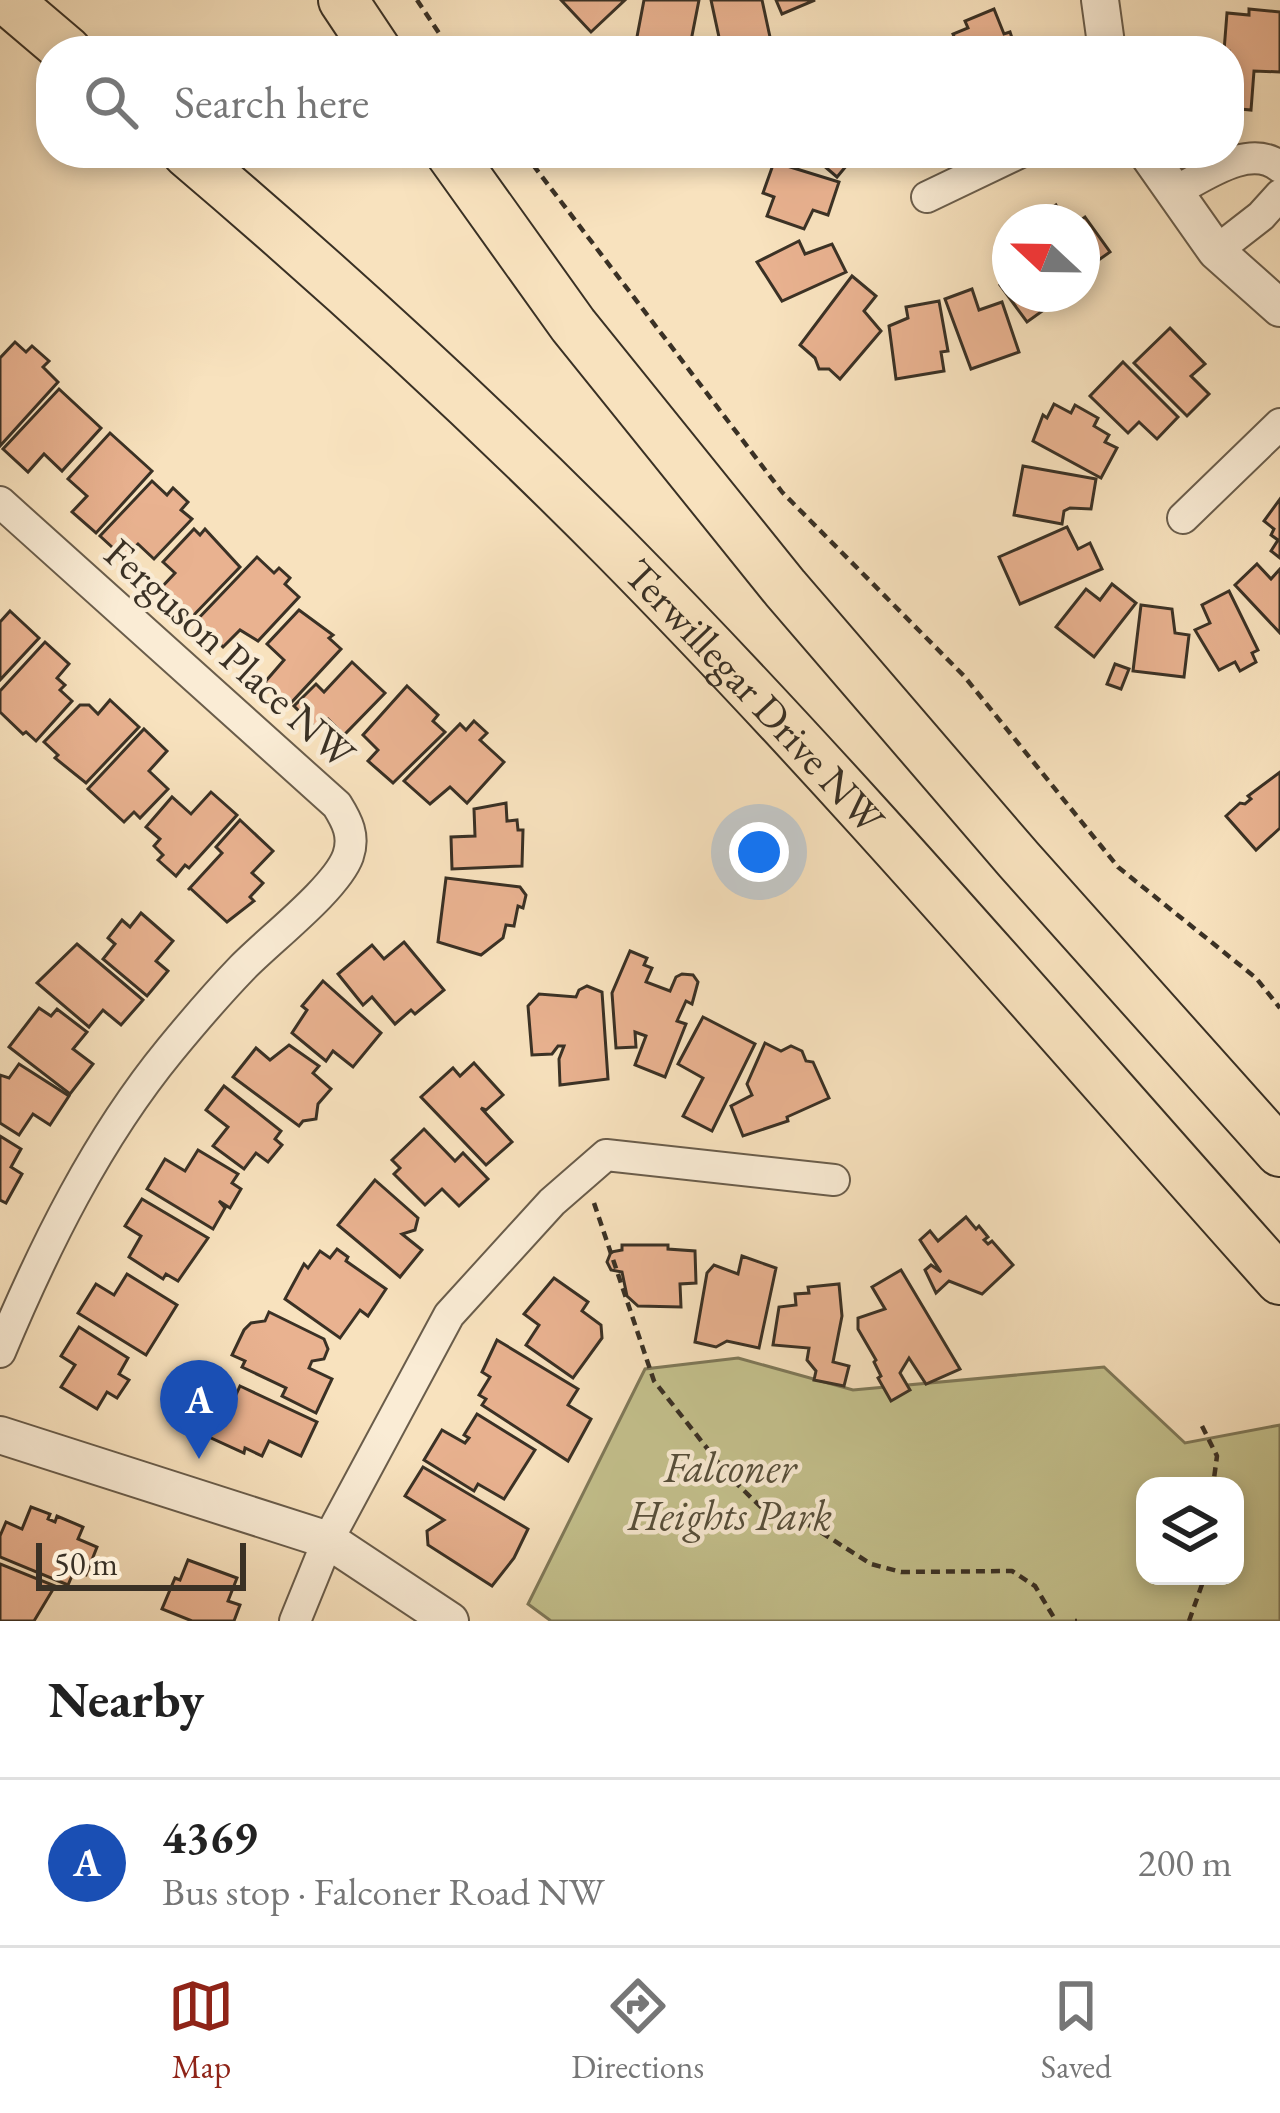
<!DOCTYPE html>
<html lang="en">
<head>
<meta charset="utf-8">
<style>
	:root { --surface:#fff; --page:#f2f2f2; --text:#222; --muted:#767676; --line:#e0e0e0; --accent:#8f2418 }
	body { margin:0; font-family:"EB Garamond",serif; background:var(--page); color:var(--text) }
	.controls { position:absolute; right:36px; bottom:36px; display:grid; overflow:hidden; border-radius:24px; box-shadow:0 6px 18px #0003 }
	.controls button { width:108px; height:108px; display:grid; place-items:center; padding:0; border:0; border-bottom:3px solid var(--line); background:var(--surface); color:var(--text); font:60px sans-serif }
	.compass { position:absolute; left:992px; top:204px; width:108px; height:108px; border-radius:50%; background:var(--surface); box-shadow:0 6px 18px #0003; rotate:292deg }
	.scale { position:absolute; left:36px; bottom:30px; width:210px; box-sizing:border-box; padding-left:12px; border:6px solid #3a3125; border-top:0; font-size:33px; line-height:42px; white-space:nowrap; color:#3a3125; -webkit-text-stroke:9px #faecd5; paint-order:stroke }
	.you { position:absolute; left:759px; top:852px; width:42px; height:42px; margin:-30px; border:9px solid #fff; border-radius:50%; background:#1a73e8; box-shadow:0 0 0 18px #1a73e833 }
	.badge { display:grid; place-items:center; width:78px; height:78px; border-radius:50%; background:var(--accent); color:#fff; font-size:39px; font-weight:700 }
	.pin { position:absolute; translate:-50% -99px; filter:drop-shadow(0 3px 6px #0008) }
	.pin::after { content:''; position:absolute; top:63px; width:42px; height:36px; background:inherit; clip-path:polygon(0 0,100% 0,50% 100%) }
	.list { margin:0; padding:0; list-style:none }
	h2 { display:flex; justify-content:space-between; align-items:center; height:156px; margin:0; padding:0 48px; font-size:51px }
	h2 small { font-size:39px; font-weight:400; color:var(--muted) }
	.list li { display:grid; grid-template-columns:78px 1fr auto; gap:36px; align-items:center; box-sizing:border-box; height:168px; padding:0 48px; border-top:3px solid var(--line) }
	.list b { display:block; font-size:45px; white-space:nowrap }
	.list p { margin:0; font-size:39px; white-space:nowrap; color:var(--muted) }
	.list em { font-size:39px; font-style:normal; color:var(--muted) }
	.icon { flex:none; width:66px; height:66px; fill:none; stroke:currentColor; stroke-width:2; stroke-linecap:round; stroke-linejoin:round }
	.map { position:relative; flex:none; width:1280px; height:1621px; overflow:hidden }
	.search { position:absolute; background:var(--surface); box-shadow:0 6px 18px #0003; left:36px; right:36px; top:36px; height:132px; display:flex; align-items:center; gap:30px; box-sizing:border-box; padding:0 42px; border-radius:48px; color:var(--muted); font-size:45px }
	.sheet { height:324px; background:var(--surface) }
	nav { display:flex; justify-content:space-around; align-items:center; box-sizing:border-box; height:168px; border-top:3px solid var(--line); background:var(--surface); font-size:33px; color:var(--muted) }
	nav a { display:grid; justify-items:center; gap:6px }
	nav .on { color:var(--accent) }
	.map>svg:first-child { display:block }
</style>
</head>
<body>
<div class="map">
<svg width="1280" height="1621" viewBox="0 0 1280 1621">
	<rect width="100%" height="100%" fill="#f8e2be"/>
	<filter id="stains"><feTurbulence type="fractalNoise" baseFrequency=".00167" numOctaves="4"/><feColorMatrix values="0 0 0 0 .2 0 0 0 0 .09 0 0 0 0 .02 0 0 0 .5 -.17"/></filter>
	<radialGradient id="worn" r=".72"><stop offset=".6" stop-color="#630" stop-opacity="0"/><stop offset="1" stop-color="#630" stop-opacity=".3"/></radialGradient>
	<path fill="#c4c18d" stroke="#7f7959" stroke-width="3" fill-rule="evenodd" d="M738,1358L853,1390L1104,1367L1185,1443L1280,1425V1621H551L528,1604L645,1369ZM1145,1486H1235V1576H1145Z"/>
	<g fill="#e9b290" stroke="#3a3125" stroke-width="3">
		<path d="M561,0H625L591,32Z"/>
		<path d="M644,0H699L689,51L636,42Z"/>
		<path d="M711,0H762L773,51H722Z"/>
		<path d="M776,0H815L782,14Z"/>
		<path d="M994,9L1004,34L1010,32L1016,50L960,51L953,34L968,28L965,21Z"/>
		<path d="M1249,9L1280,12V72L1254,71L1251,110L1229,108V51H1224L1227,13L1249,15Z"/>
		<path d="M809,153H857L837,177Z"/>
		<path d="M774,162L839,182L828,215L813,210L804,229L767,216L774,197L763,193Z"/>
		<path d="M1056,205L1067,222H1032Z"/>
		<path d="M1085,217L1110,252L1090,266L1087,262L1082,266V222H1078Z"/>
		<path d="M799,241L805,254L832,244L846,272L782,301L757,262Z"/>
		<path d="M852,276L876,296L864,311L881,331L840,379L829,369H819L815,358L800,345Z"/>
		<path d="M1010,277V294H1066L1027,322L1000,285Z"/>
		<path d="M972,289L979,310L1002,302L1019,352L971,369L945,299Z"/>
		<path d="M939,301L948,351L941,352L944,371L896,379L889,326L908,318L906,307Z"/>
		<path d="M1170,328L1205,364L1191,376L1209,394L1187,416L1134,363Z"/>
		<path d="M15,342L26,352L32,346L49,361L43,367L58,382L0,446V358Z"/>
		<path d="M1123,362L1178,417L1157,439L1139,422L1128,433L1090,396Z"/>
		<path d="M59,389L101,428L62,471L44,454L28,472L3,449Z"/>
		<path d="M1054,404L1071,413L1075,405L1098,418L1094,426L1109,435L1105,442L1117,448L1101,478L1033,441L1043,415L1047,418Z"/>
		<path d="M110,433L152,471L96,533L72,512L87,496L68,479Z"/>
		<path d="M1023,466L1096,479L1091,509L1070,508L1064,511L1062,524L1014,515Z"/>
		<path d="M152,481L167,495L173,488L188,502L181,510L192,519L154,559L138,544L124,558L100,536Z"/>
		<path d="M1280,499V558L1271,551L1278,540L1271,535L1274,529L1264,521Z"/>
		<path d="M1067,527L1078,549L1090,543L1102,569L1020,604L999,557Z"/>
		<path d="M194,529L200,535L205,529L240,567L191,618L160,589L175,573L163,562Z"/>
		<path d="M257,557L274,573L279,568L290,578L285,584L299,597L258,641L240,630L223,647L196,621Z"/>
		<path d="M1257,564L1271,579L1280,569V633L1235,585Z"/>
		<path d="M1112,584L1136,603L1094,657L1056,627L1086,589L1100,600Z"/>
		<path d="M1229,591L1258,650L1252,653L1256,662L1240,671L1235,662L1219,670L1195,630L1210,623L1202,605Z"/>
		<path d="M1141,605L1172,609L1175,633L1189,635L1184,677L1133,671Z"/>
		<path d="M299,610L333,635L329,638L341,649L289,705L265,682L284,660L267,644Z"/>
		<path d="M10,611L39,638L0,680V622Z"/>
		<path d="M45,642L69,664L57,678L65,685L60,690L72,701L36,741L26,732L23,734L0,712V691Z"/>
		<path d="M352,662L385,693L344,735L328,719L317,729L294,706L316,684L324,692Z"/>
		<path d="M1115,664L1129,669L1121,689L1107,684Z"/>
		<path d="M407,686L438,715L433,721L445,732L393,783L368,761L378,750L363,735Z"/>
		<path d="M110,700L139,727L86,783L55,758L58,755L44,742L80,705H89L98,714Z"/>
		<path d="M474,721L487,733L480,740L504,762L467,803L450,787L430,804L404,781L460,724L466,730Z"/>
		<path d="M144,729L167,751L149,771L168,789L140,818L134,812L124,822L88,789Z"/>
		<path d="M1280,772V828L1256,850L1226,816L1240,803L1245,804L1251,799L1248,796Z"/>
		<path d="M211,792L237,815L189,868L185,865L176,876L158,860L163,855L154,846L160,839L146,827L172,797L191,814Z"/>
		<path d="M506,803L507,821L517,820L518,830H523L522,866L452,869L451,837L475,836L474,809Z"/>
		<path d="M240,820L273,851L252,873L263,883L250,897L254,901L227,922L190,888L188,890L222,853L216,847Z"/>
		<path d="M446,878L520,887L526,895L523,908L518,906L514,926L506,925L503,938L481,955L438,942Z"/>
		<path d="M141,913L173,941L156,961L168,971L147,996L103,959L115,944L108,938L122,920L130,927Z"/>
		<path d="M404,942L444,990L415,1014L411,1010L395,1024L372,997L363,1005L338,974L372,945L384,959Z"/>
		<path d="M77,944L143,1000L121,1025L103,1010L89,1027L37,983Z"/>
		<path d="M630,951L647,958L644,965L652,968L646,982L670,991L676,977L682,974L693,975L698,982L692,1004L686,1001L677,1021L686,1024L665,1077L635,1065L646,1036L635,1032L636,1047L616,1048L612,993Z"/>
		<path d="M323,981L381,1033L353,1067L333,1051L326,1061L292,1033L307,1010L302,1006Z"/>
		<path d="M587,986L602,992L608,1079L560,1085L559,1059L564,1046H558L552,1054L532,1055L528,1006L539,994L576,997L579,990Z"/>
		<path d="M39,1008L51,1016L57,1009L87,1032L73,1049L93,1064L70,1094L9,1047Z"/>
		<path d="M703,1017L755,1044L712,1131L683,1116L703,1078L678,1064Z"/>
		<path d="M765,1043L781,1051L791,1046L802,1051L806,1061L813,1062L829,1098L787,1117L788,1121L743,1136L731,1106L752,1095L747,1084Z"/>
		<path d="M289,1045L319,1066L313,1073L331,1089L318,1104L316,1119L303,1121L299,1126L233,1077L256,1048L270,1060Z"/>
		<path d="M474,1063L503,1095L486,1110L481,1108L512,1142L486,1165L421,1097L453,1068L460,1076Z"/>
		<path d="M19,1064L69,1096L50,1125L33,1114L19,1135L0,1123V1075L9,1078Z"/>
		<path d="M224,1086L281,1131L275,1139L282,1145L268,1162L256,1153L244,1169L213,1146L228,1127L206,1110Z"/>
		<path d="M424,1129L455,1161L463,1153L488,1179L459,1206L442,1189L425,1205L394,1174L400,1168L392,1160Z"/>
		<path d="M0,1136L21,1149L11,1167L22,1174L6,1203L0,1200Z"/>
		<path d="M198,1150L238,1174L232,1183L241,1189L230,1208L219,1201L225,1208L213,1229L147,1189L165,1159L185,1171Z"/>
		<path d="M375,1180L418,1218L415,1230L402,1234L422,1250L400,1277L338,1225Z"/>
		<path d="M142,1199L208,1238L178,1281L166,1274L163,1279L129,1257L141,1236L125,1226Z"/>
		<path d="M966,1217L976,1229L979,1226L988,1237L984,1240L988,1244L992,1241L1013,1265L982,1294L949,1281L936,1293L925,1270L931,1265L941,1272L920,1240L930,1231L938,1241Z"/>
		<path d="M622,1245H668V1249L695,1251L696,1283L680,1284L681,1307L638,1306L627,1296L622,1272L611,1270L607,1262L611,1252L622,1250Z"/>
		<path d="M337,1249L348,1257L346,1261L386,1289L368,1316L360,1310L340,1338L285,1299L304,1264L308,1268L320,1251L330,1258Z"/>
		<path d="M742,1256L776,1268L759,1348L727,1341L716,1347L695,1342L707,1273L714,1265L738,1274Z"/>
		<path d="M901,1270L960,1369L926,1384L909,1358L900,1373L910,1390L891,1401L878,1378L881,1376L874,1362L876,1360L858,1329V1318L885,1309L872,1287Z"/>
		<path d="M127,1274L177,1305L146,1355L78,1313L96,1284L114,1295Z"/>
		<path d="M554,1278L588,1302L582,1311L601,1325L602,1338L573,1378L526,1345L539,1325L524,1314Z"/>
		<path d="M839,1284L842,1316L833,1362L849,1366L844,1386L814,1380L816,1371L807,1360L809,1348L773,1345L779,1307L796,1305L795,1294L809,1293L808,1287Z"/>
		<path d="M269,1312L324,1339L328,1349L324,1359L312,1361L309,1368L332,1379L316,1413L282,1396L286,1388L242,1367L245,1361L232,1355L244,1330L251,1323L265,1321Z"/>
		<path d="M79,1327L128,1358L119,1374L129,1380L117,1398L107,1392L97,1409L61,1387L75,1365L61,1356Z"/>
		<path d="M497,1340L578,1389L568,1405L591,1419L568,1461L482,1405L486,1399L479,1395L490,1377L482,1372Z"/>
		<path d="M240,1386L317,1422L301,1456L269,1441L262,1456L245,1448L244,1453L209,1437L229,1394L235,1397Z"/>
		<path d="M477,1414L535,1450L504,1499L478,1484L474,1491L424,1460L442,1430L465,1443L469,1438L464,1435Z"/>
		<path d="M423,1467L528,1529L514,1558L492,1586L428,1545L427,1531L444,1520L405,1496Z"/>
		<path d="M31,1507L50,1514L48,1519L55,1522L57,1516L83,1527L78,1539L97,1547L86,1575L74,1571L68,1585L0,1557V1536L6,1522L22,1529Z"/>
		<path d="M188,1560L237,1578L228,1601L240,1605L234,1621H192L162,1609L175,1578L180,1580Z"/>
		<path d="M0,1564L55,1586L34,1621H0Z"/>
	</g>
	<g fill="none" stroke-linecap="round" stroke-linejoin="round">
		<defs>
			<g id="minor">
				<path d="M1174,192C1203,177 1250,142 1280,167"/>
				<path d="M927,197L1019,153"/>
				<path d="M1216,251L1261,216L1280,195"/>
				<path d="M0,502L337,805C347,821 355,836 348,856C336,889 269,940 242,968C217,994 193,1022 170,1050C97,1139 44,1247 0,1352"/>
				<path d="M1183,518L1280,424"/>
				<path d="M295,1621L328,1540L449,1315L552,1202L606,1155L834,1180"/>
			</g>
			<g id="tertiary">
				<path d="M1100,0L1107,51"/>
				<path d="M1147,153L1216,251L1280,308"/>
				<path d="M0,1435L328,1540L450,1621"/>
			</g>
			<g id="primary">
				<path d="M7,0L67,51"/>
				<path d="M343,0L377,51"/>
				<path id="s1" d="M187,153C335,279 478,410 614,547C846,782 1060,1034 1280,1280"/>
				<path d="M450,153L573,325L785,588L1019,860L1280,1152"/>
			</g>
		</defs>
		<use href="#minor" stroke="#6a5d4b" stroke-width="34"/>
		<use href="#tertiary" stroke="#6a5d4b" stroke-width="40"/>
		<use href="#primary" stroke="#3a3125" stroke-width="52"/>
		<g stroke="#3a3125" stroke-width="4.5" stroke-dasharray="9 6" stroke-linecap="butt">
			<path d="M417,0L451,51"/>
			<path d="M524,153L782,492L964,676L1118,867L1256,978L1280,1008"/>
			<path d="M594,1203L654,1381L729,1476L768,1514L811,1526L871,1564L901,1572L1012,1571L1035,1586L1056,1621"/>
			<path d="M1202,1426L1217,1456L1213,1486"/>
			<path d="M1075,1621H1077"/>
			<path d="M1189,1621L1205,1576"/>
		</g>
		<use href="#minor" stroke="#faecd5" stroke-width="30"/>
		<use href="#tertiary" stroke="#faecd5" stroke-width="36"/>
		<use href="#primary" stroke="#f8e2be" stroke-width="48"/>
	</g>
	<g text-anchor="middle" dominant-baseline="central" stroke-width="9" stroke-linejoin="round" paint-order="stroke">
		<g font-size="42" fill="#3a3125" stroke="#faecd5">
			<text transform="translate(230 653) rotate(42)">Ferguson Place NW</text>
			<text stroke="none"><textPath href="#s1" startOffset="786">Terwillegar Drive NW</textPath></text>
		</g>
		<g font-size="42" font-style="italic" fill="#564e3a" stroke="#faecd5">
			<text x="730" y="1467">Falconer<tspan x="730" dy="48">Heights Park</tspan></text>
		</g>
	</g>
	<rect width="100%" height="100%" filter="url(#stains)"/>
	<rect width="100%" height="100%" fill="url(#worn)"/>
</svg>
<div class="controls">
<button><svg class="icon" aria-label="layers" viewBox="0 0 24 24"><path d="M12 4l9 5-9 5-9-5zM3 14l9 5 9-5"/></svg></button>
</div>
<svg class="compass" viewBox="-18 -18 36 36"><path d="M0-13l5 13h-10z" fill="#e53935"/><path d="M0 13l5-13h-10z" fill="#767676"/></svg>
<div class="scale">50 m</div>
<div class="you"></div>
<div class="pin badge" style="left:199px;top:1459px;background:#1a4fb4">A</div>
<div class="search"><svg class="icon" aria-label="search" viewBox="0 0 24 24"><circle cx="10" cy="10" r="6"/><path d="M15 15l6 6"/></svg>Search here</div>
</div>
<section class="sheet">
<h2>Nearby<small></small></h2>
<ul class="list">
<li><span class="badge" style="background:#1a4fb4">A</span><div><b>4369</b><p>Bus stop · Falconer Road NW</p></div><em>200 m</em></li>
</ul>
</section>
<nav>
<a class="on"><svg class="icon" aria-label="map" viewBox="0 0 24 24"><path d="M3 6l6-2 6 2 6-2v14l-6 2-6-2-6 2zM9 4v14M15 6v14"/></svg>Map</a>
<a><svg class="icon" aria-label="directions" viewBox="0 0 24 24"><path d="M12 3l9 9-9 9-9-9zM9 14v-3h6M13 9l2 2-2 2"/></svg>Directions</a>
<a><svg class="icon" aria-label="saved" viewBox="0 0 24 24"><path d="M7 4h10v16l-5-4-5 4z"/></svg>Saved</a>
</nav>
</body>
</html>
